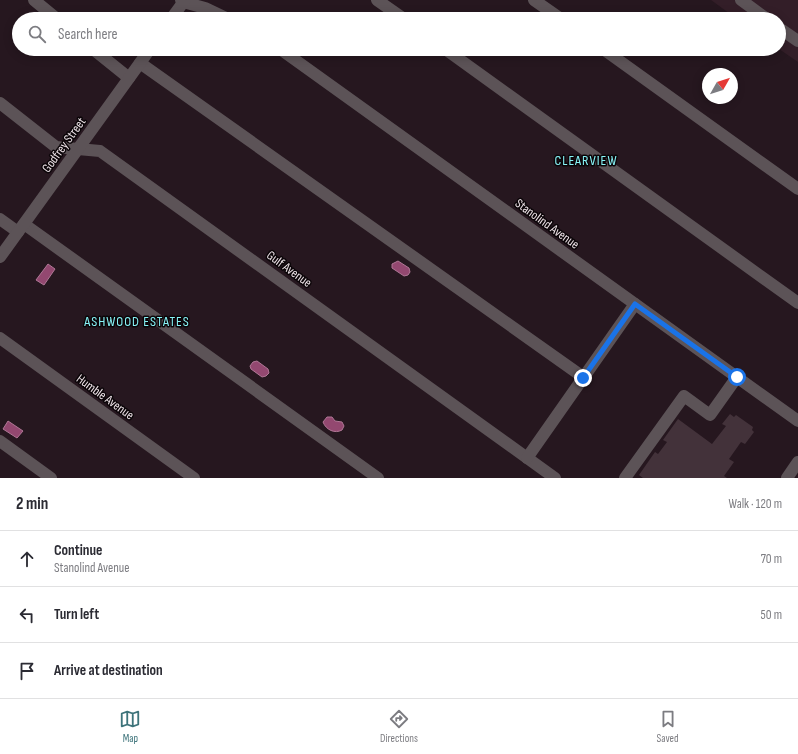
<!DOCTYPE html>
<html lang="en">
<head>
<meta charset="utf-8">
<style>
	:root { --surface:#fff; --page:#f2f2f3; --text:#2b2b33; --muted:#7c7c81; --line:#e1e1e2; --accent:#3d737a }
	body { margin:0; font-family:"Sofia Sans Condensed",sans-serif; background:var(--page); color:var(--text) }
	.compass { position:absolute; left:702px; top:68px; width:36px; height:36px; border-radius:50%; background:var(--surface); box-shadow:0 2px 10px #0003; rotate:51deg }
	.stop { position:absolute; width:12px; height:12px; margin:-9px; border:3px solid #1a73e8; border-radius:50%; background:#fff }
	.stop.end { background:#1a73e8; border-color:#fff; box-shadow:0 1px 4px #0008 }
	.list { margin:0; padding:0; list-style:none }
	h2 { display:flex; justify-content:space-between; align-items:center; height:52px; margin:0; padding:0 16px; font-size:17px }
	h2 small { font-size:13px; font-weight:400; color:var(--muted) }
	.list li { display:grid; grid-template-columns:26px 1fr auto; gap:12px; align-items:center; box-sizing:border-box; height:56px; padding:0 16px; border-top:1px solid var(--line) }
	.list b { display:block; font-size:15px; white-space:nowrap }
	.list p { margin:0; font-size:13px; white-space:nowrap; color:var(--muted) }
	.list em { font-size:13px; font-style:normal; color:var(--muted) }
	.icon { flex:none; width:22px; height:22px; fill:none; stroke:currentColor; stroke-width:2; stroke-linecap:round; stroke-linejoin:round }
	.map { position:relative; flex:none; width:798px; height:478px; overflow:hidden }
	.search { position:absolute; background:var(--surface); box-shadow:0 2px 10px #0003; left:12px; right:12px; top:12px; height:44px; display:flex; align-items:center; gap:10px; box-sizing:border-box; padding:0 14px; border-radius:22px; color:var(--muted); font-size:15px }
	.sheet { height:220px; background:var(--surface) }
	nav { display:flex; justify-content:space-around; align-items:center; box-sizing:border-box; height:56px; border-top:1px solid var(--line); background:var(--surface); font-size:11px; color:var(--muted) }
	nav a { display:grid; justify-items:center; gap:2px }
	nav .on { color:var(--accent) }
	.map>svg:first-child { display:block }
</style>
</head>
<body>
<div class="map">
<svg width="798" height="478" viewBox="0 0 798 478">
	<rect width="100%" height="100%" fill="#26171f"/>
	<path fill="#331e28" d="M711,0H798V62L779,49V19H737Z"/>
	<g fill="#934870" stroke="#af7795">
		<path d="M398,261L409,268L410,272L408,275L404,276L392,268V264Z"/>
		<path d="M48,264L55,269L44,285L36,280Z"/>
		<path d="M257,361L268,369L269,373L266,376L262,377L251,369L250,366L253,362Z"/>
		<path d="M327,417H332L335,421L342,422L344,426L342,430C335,434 326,430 323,422Z"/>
		<path d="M8,421L23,431L17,438L3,429Z"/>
	</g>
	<path fill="#43323a" d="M730,414L734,417L736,415L753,427L752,430L754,432L745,444L741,442L729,459L734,462L724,476L727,478H643L639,475L655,452L658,454L667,442L663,440L678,419L712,444L726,426L722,424Z"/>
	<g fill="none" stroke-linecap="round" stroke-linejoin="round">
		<g stroke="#5c5357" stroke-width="12">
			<path d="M34,0L57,19"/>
			<path d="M181,0L183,2L205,8L228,19"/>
			<path d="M377,0L404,19"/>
			<path d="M534,0L561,19"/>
			<path d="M741,0L767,19"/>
			<path d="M171,19L185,0"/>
			<path d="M779,28L798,41"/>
			<path d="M93,49L129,78"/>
			<path d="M280,49L798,421"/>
			<path d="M445,49L798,303"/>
			<path d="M603,49L798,189"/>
			<path d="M140,63L583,377"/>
			<path d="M0,103L56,147L100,151L555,478"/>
			<path d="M0,219L18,232"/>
			<path d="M24,224L378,478"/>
			<path d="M0,257L150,49"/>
			<path d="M0,338L194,478"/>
			<path d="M0,441L51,478"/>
			<path d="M527,458L635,304"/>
			<path d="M625,478L684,396L710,415L737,377"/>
			<path d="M787,478L798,462"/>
		</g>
	</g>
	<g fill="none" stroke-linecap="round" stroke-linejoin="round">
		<path stroke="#1a73e8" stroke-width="5" d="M583,378L635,304L737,377"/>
	</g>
	<g text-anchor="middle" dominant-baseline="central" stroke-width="3" stroke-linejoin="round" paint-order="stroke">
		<g font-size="13" fill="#f0e5ea" stroke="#0b0508">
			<text transform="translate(64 145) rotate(-54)">Godfrey Street</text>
			<text transform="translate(547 224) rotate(36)">Stanolind Avenue</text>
			<text transform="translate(289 269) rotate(36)">Gulf Avenue</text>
			<text transform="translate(105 397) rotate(36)">Humble Avenue</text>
		</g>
		<g font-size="14" letter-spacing="1" fill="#88f4f7" stroke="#0b0508">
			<text x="586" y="160">CLEARVIEW</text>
			<text x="137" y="321">ASHWOOD ESTATES</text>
		</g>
	</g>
</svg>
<svg class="compass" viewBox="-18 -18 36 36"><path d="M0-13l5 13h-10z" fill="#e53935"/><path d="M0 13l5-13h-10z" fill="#7c7c81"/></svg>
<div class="stop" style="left:737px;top:377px"></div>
<div class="stop end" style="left:583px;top:378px"></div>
<div class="search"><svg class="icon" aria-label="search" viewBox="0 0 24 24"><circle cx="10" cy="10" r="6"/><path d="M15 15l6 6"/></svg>Search here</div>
</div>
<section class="sheet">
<h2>2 min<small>Walk · 120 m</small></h2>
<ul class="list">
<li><svg class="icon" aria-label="ahead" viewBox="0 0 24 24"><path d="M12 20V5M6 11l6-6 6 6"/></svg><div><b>Continue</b><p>Stanolind Avenue</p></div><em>70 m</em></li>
<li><svg class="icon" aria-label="left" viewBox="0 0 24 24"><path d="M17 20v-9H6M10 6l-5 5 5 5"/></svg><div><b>Turn left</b></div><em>50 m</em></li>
<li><svg class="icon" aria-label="arrive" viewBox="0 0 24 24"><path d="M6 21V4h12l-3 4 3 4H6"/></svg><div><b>Arrive at destination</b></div></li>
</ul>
</section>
<nav>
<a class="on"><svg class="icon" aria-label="map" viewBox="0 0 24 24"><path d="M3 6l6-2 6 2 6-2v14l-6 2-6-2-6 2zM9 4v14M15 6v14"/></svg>Map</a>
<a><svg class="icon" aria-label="directions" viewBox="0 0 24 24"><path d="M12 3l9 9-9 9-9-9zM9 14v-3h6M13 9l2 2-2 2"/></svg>Directions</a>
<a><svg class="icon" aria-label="saved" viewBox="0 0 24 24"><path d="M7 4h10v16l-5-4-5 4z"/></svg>Saved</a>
</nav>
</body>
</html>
